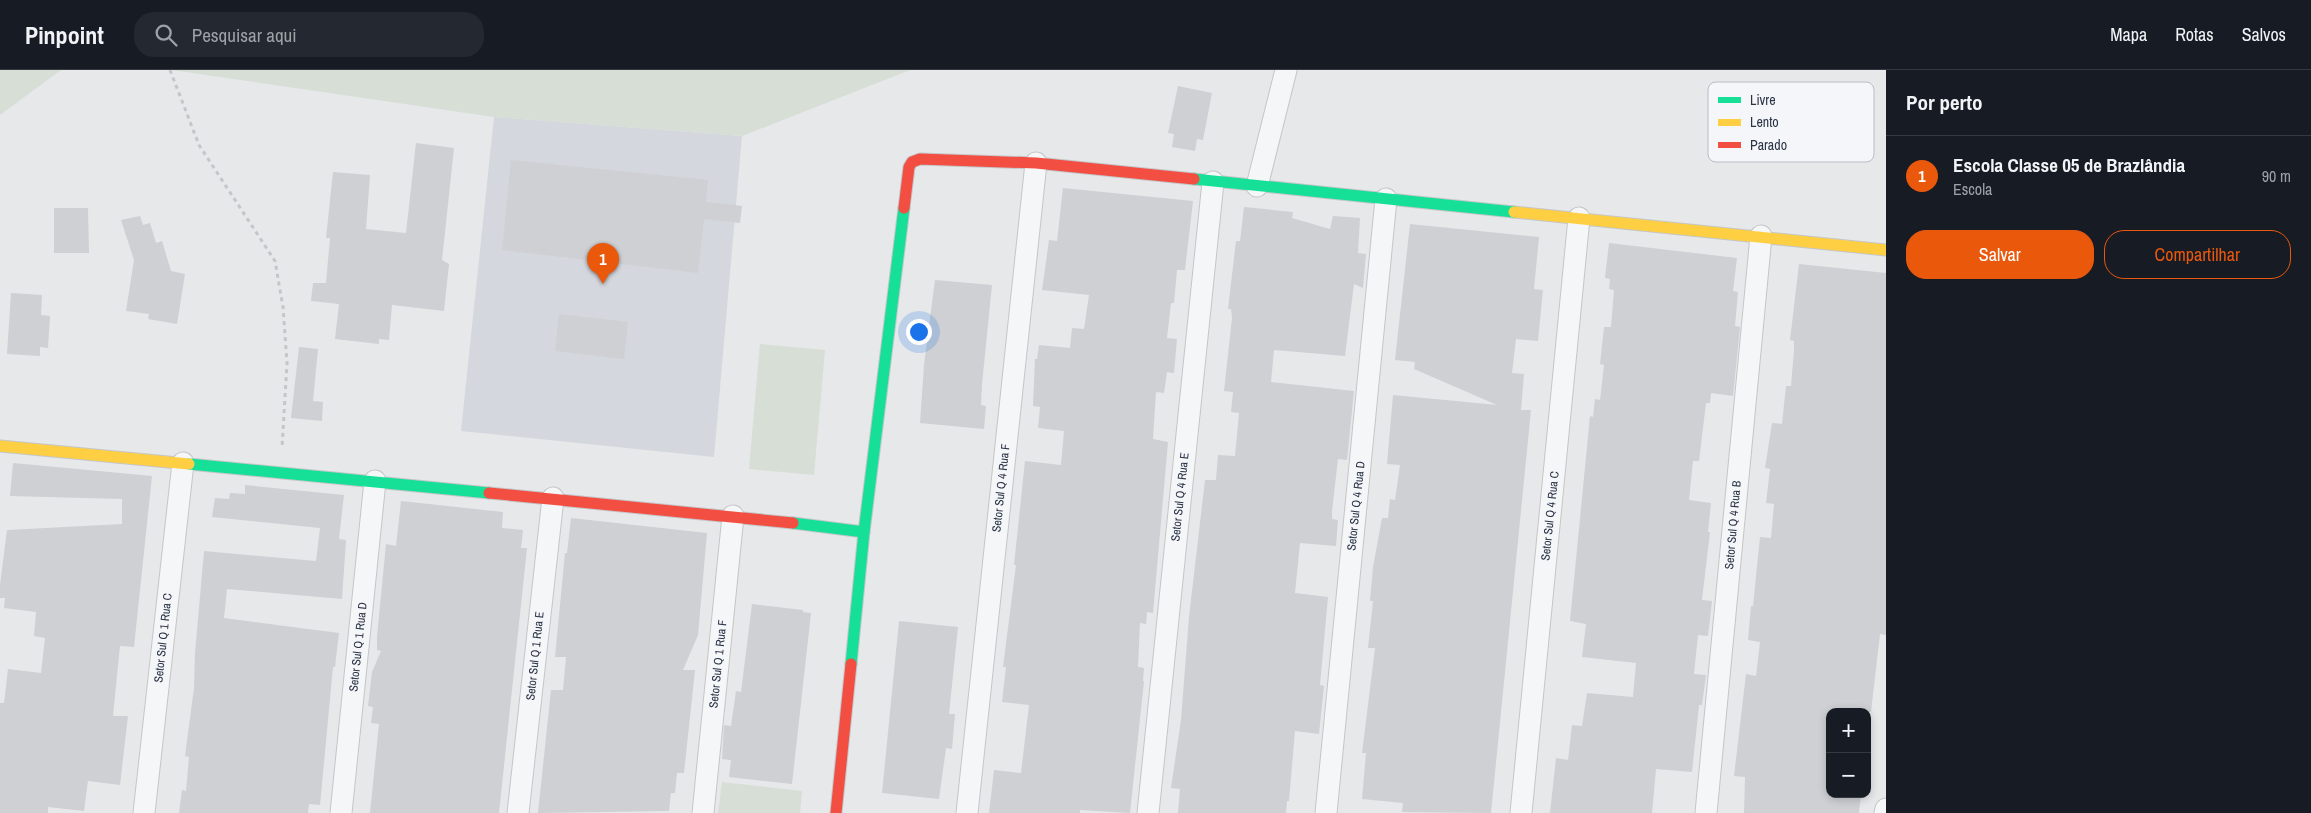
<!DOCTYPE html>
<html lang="pt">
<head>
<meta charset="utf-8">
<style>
	:root { --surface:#171b24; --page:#242831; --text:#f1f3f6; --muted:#9ea1a6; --line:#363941; --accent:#ea580c }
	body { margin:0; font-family:"Archivo Narrow",sans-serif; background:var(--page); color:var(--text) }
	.controls { position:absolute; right:15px; bottom:15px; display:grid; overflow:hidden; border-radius:10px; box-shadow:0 2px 8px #0003 }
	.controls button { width:45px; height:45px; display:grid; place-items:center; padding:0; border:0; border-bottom:1px solid var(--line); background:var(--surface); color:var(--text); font:25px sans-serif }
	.you { position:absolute; left:918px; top:261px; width:18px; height:18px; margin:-12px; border:4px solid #fff; border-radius:50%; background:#1a73e8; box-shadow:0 0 0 8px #1a73e833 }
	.badge { display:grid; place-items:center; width:32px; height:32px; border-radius:50%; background:var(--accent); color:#fff; font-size:16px; font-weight:700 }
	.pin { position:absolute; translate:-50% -41px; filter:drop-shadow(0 1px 2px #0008) }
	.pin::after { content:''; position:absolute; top:26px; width:18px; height:15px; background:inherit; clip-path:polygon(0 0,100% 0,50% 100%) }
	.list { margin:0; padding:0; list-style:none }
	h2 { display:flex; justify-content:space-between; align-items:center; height:65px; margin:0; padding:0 20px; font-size:21px }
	h2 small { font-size:16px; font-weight:400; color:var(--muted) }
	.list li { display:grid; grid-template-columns:32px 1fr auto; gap:15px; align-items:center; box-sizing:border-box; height:80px; padding:0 20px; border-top:1px solid var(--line) }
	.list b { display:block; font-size:19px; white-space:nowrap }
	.list p { margin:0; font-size:16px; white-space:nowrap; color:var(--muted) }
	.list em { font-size:16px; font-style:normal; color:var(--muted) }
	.actions { display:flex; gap:10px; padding:15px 20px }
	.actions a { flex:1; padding:11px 0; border:1px solid var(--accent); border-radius:20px; text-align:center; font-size:18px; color:var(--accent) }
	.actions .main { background:var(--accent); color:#fff }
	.icon { flex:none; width:28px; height:28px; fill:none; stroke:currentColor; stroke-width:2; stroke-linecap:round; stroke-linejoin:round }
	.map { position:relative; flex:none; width:1886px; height:743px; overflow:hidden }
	header { display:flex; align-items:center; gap:30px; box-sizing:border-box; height:70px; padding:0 25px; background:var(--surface); border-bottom:1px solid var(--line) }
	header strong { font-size:24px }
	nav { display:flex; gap:28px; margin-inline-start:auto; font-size:18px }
	.search { width:350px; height:45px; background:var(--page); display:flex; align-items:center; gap:12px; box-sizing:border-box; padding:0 18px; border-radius:20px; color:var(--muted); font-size:19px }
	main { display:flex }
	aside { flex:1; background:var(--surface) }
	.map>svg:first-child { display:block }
</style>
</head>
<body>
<header>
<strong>Pinpoint</strong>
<div class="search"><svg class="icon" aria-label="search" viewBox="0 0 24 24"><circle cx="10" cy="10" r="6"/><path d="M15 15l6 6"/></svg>Pesquisar aqui</div>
<nav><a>Mapa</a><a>Rotas</a><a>Salvos</a></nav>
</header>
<main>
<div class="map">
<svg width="1886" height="743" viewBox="0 0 1886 743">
	<rect width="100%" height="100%" fill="#e6e8ea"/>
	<path fill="#d4d7dd" d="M494,47L742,66L714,387L461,361Z"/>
	<g fill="#d6ded6">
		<path d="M0,0H61L0,45Z"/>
		<path d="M172,0H910L742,66L494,47Z"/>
		<path d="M760,274L825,280L814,405L749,399Z"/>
		<path d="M722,712L802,721L800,743H718Z"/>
	</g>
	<g fill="#ced0d3">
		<path d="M1178,16L1212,23L1203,70L1197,69L1195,81L1172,77L1174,64L1168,63Z"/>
		<path d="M416,73L454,78L442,190L449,194L444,241L392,235L389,270L379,269V274L335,269L339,234L311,231L313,213H326L330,168H326L333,102L370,105L366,159L406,163Z"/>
		<path d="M511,90L708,110L706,132L742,136L740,153L704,149L698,203L502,180Z"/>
		<path d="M1063,118L1193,131L1185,200H1177L1174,233H1171L1167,268L1177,269L1174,303L1167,302L1164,323L1156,322L1153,369L1168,372L1153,543L1147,542L1146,554L1140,553L1138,597L1144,598L1143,611H1144L1130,743L1080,740V743H989L994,700L1021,703L1029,635L1002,632L1006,597H1003L1016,495H1014L1025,391L1061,395L1064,361L1038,358L1040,337L1033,336L1035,289H1037L1039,275L1070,278L1072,258L1084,259L1089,225L1042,220L1049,170L1057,171Z"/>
		<path d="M1244,137L1293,142L1292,148L1330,159L1333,146L1360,148L1358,183L1366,184L1363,218L1354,214L1345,286L1274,280L1271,312L1354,321L1347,390L1338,389L1332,441V449L1338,450L1336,476L1300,473L1295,523L1328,527L1320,615L1324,616L1319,664L1295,661L1289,731H1287L1286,743H1178L1180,719L1171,718L1181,650L1189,547L1205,410H1216L1218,385L1235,386L1239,343L1231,342L1233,322L1224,321L1232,248L1231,239H1228L1236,171H1240Z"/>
		<path d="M54,138H88L89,183H54Z"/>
		<path d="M140,146L143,155L150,153L156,173L162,171L171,201L185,204L177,254L148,249L149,244L126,241L134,190L121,150Z"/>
		<path d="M1410,154L1539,167L1534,219L1543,220L1538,271L1516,269L1512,303L1524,304L1521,340H1531L1491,743L1402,742L1403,733L1362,729L1366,683H1362L1375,578H1368L1373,531H1370L1373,497L1382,448H1388L1390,429L1395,430L1400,395L1387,394L1393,325L1497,335L1414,299L1415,292L1395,290Z"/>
		<path d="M1609,173L1737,188L1733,221L1738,222L1735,256L1740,257L1733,326L1711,323L1710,333H1706L1699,391H1693L1689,430L1711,433L1708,462H1710L1702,530L1712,531L1708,566L1698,565L1694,604L1706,605L1702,635H1699L1692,702L1656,699L1652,743H1550L1556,688L1568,690L1572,655L1582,656L1587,623L1633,627L1636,593L1582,587L1586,554L1570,551L1590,346L1593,347L1595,329L1600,330L1604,295L1600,294L1604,257H1611L1614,220L1609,219L1610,209L1605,208Z"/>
		<path d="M1799,194L1886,203V565L1880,564L1871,642H1830V724H1861L1859,743H1744L1745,707L1734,706L1746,604L1756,606L1760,572L1748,570L1751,536H1753L1760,467L1771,468L1774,434L1766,433L1770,399L1765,398L1772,353L1782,354L1786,316H1791L1794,280V271L1790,270Z"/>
		<path d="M935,210L992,215L982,314L981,335L986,336L984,359L920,353L924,295Z"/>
		<path d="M11,223L42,225L41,245L50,246L48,278L40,277V286L7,284Z"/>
		<path d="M559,244L628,252L624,289L555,281Z"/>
		<path d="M299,277L318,279L313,331L323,332L322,351L291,348Z"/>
		<path d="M13,393L152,406L134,577L120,576L113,646H128L120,715L88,711L84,741L48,737V743H0V633H4L8,599L41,603L45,568L34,566L36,542L4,538L5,528H0V515L7,460L122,454V429L10,426Z"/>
		<path d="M245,415L344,425L339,469L346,470L342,529L227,519L224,548L339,563L335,597H333L320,735L309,734L308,743H179L182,720L186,721L189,687L185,686L194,618L195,583L204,481L316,491L320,458L212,447L215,428L229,429L230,423L245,424Z"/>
		<path d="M401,431L503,442L502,458L523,460L521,478H527L499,743H370L379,654L371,653L373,637L368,636L372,602L381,581L377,580V567L386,474L396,476Z"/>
		<path d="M571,448L707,463L698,565L683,600H695L684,703H677L675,723H671L669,741L538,743L551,620H563L566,587H555L565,483H567Z"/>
		<path d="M752,534L803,540V542L811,543L792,714L729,707L731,690L722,689L724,655L731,656L736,621L741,622Z"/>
		<path d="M899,551L958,557L949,644H955L952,679L946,678L939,729L882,723Z"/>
	</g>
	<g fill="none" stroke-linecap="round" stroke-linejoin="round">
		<defs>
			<g id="street">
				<path d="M1257,116L1286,0"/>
				<path d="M144,743L183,393"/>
				<path d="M341,743L375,411"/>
				<path d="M518,743L553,428"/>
				<path d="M703,743L733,446"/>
				<path d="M967,743L1036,93"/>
				<path d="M1148,743L1213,112"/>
				<path d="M1326,743L1386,129"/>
				<path d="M1521,743L1579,148"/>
				<path d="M1706,743L1761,166"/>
				<path d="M1885,743L1886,739"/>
			</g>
			<g id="fast">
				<path d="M1194,109L1514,142"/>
				<path d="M189,394L489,423"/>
				<path d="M793,453L864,462"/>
				<path d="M851,594L864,462L904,138"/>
			</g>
			<g id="slow">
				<path d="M1514,142L1886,180"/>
				<path d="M0,376L189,394"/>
			</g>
			<g id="jam">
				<path d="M904,138L909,97L912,92L920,89L1036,93L1194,109"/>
				<path d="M489,423L793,453"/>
				<path d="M836,743L851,594"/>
			</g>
		</defs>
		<use href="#street" stroke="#c4c6c8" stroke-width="23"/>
		<use href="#fast" stroke="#c4c6c8" stroke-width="13"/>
		<use href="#slow" stroke="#c4c6c8" stroke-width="13"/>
		<use href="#jam" stroke="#c4c6c8" stroke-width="13"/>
		<path stroke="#c5c6ca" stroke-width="3" stroke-dasharray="4 4" stroke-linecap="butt" d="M170,0L199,75L275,191L283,237L287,293L282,378"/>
		<use href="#street" stroke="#f5f6f7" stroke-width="21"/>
		<use href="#fast" stroke="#16e098" stroke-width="11"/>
		<use href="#slow" stroke="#ffcf43" stroke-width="11"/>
		<use href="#jam" stroke="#f24e42" stroke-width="11"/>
	</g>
	<g text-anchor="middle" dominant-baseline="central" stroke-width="4" stroke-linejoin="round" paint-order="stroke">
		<g font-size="12" fill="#2b3445" stroke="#f4f6f9">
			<text transform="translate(1001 418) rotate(-84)">Setor Sul Q 4 Rua F</text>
			<text transform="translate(1180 427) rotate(-84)">Setor Sul Q 4 Rua E</text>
			<text transform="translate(1356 436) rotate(-84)">Setor Sul Q 4 Rua D</text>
			<text transform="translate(1550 446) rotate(-84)">Setor Sul Q 4 Rua C</text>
			<text transform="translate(1733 455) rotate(-85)">Setor Sul Q 4 Rua B</text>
			<text transform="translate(163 568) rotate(-84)">Setor Sul Q 1 Rua C</text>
			<text transform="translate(358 577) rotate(-84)">Setor Sul Q 1 Rua D</text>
			<text transform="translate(535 586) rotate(-84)">Setor Sul Q 1 Rua E</text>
			<text transform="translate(718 594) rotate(-84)">Setor Sul Q 1 Rua F</text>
		</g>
	</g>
	<rect x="1708" y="12" width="166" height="80" rx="8" fill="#f4f6f9" stroke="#b8bcc3" stroke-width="1"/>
	<rect x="1718" y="27" width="23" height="6" fill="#16e098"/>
	<rect x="1718" y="49" width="23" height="7" fill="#ffcf43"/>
	<rect x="1718" y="72" width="23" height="6" fill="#f24e42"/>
	<g font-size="14" fill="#2b3445">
		<text x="1750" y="35">Livre</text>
		<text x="1750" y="57">Lento</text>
		<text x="1750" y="80">Parado</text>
	</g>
</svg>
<div class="controls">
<button>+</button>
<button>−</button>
</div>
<div class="you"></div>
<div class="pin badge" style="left:603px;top:214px">1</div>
</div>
<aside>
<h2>Por perto<small></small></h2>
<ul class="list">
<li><span class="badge">1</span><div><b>Escola Classe 05 de Brazlândia</b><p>Escola</p></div><em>90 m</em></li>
</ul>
<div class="actions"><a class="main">Salvar</a><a>Compartilhar</a></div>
</aside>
</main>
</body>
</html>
